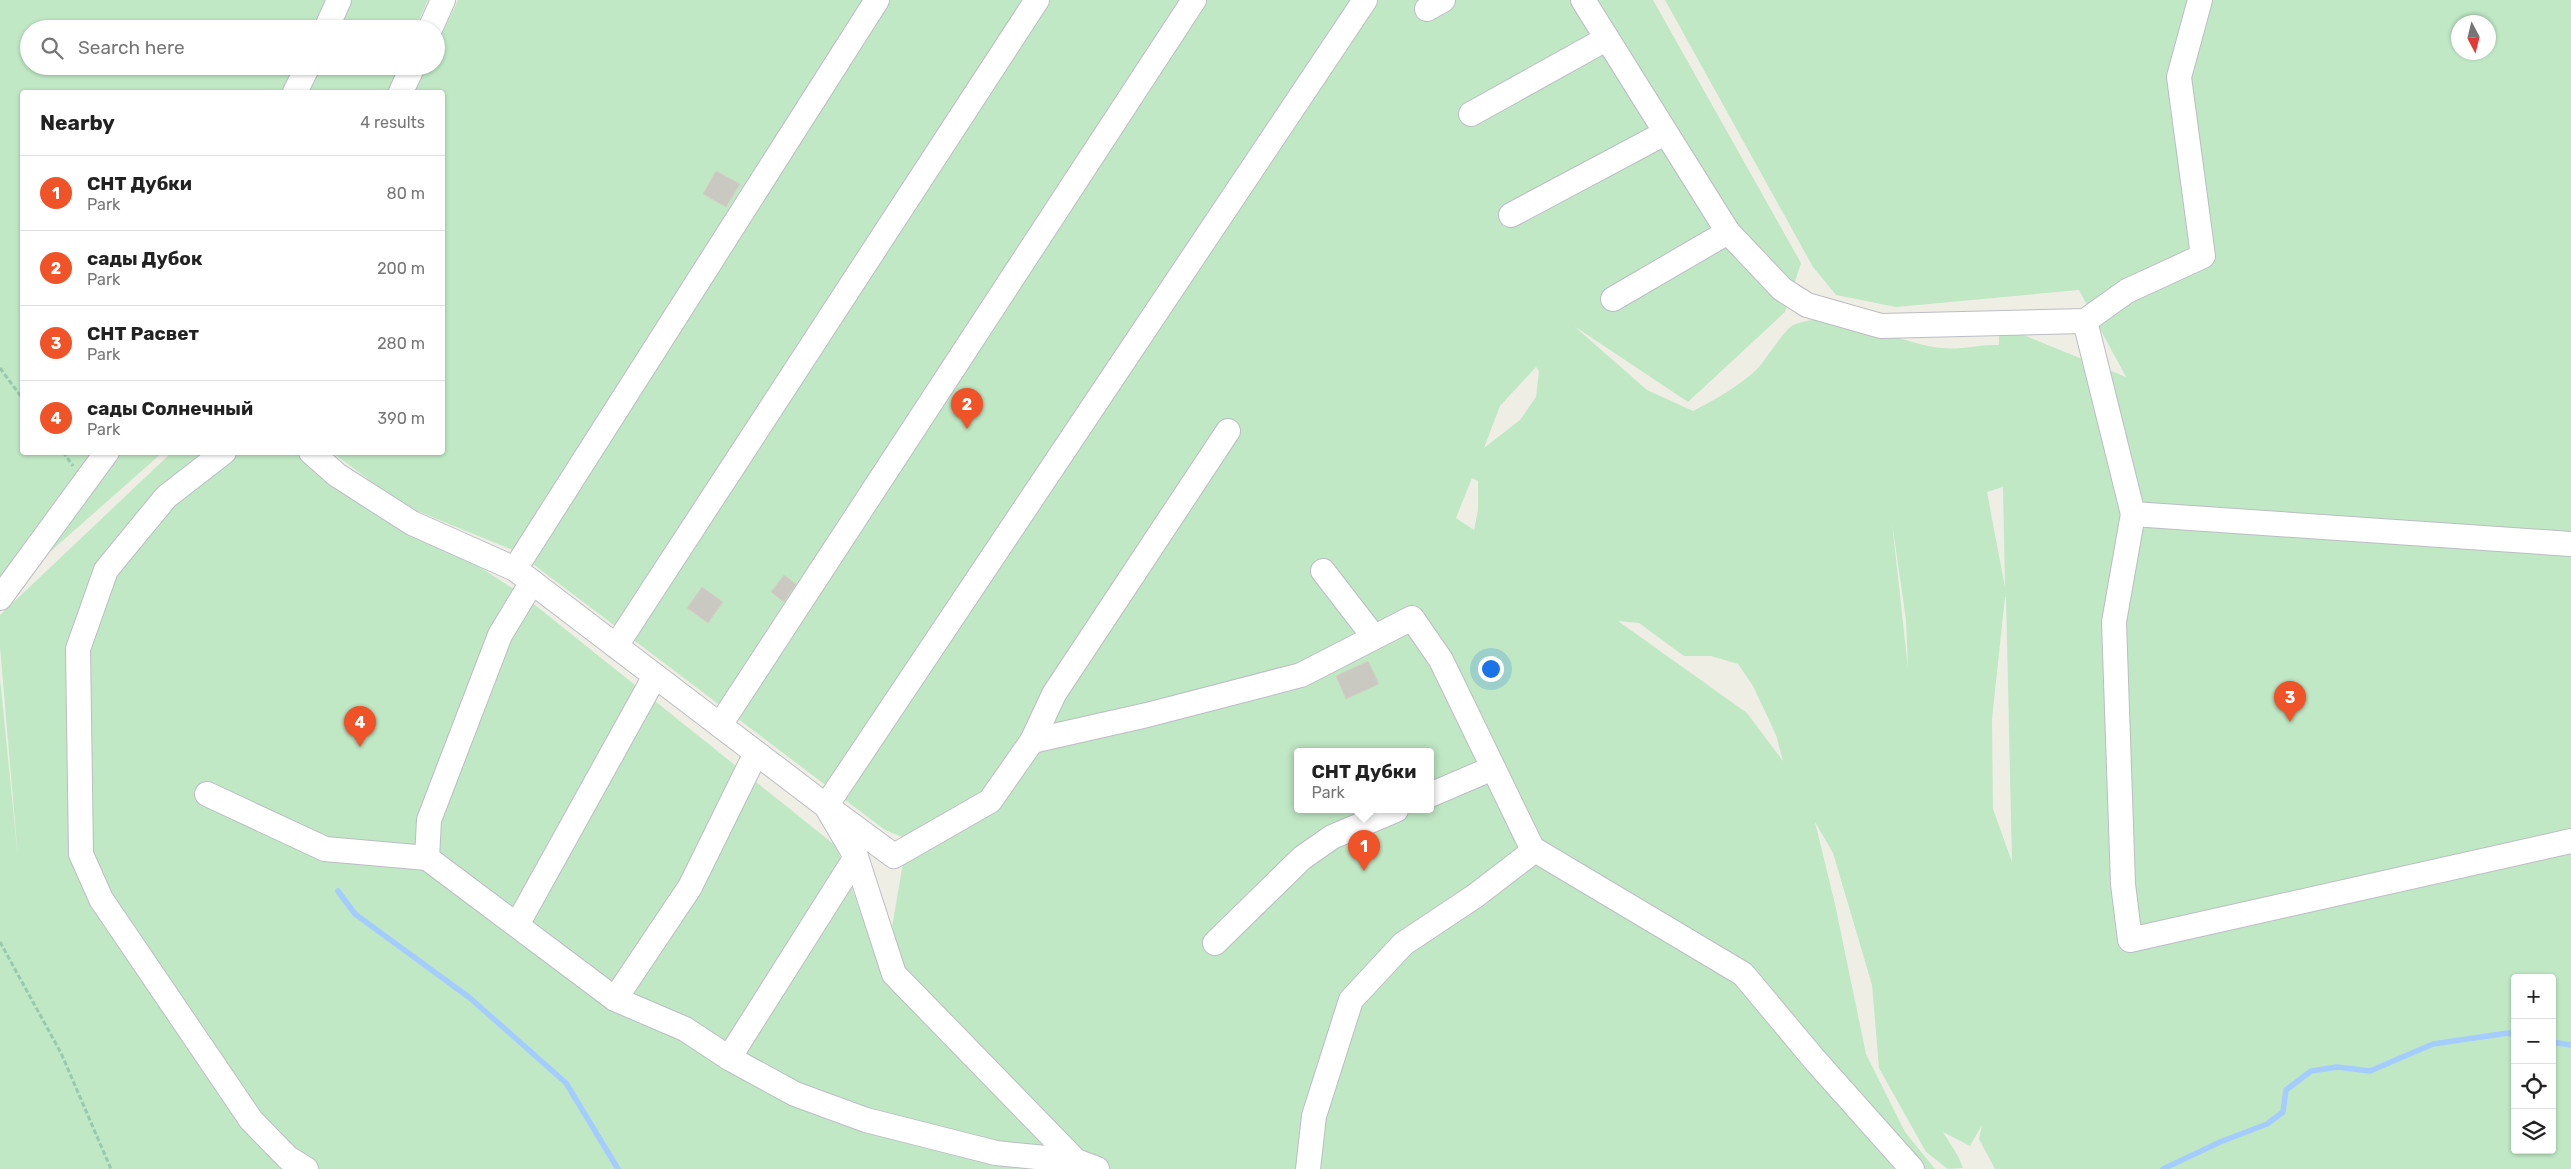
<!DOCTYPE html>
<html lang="en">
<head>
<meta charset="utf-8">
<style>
	:root { --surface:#fff; --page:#f2f2f2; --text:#222; --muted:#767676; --line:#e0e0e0; --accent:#f15329 }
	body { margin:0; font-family:Rubik,sans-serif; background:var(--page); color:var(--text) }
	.controls { position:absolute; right:15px; bottom:15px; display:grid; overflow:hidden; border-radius:5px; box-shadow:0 1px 4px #0004 }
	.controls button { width:45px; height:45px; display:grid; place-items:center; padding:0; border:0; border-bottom:1px solid var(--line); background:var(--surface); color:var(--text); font:25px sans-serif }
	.compass { position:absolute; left:2451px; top:15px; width:45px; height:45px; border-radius:50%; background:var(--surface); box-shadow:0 1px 4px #0004; rotate:173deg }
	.you { position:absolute; left:1490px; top:668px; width:18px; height:18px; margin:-12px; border:4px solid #fff; border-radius:50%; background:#1a73e8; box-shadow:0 0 0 8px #1a73e833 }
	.badge { display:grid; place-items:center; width:32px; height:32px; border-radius:50%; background:var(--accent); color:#fff; font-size:16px; font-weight:700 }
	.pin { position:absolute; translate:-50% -41px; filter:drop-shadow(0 1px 2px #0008) }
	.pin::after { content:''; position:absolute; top:26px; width:18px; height:15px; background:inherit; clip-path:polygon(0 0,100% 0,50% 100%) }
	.popup { position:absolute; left:1294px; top:748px; width:140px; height:65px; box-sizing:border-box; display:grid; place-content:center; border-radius:5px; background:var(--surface); filter:drop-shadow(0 1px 4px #0005); font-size:16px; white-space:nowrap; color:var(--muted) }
	.popup b { font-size:19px; color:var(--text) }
	.popup::after { content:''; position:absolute; left:50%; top:100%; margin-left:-10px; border:10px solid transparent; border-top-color:var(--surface) }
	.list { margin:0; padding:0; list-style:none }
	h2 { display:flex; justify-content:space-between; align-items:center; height:65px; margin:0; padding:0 20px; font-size:21px }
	h2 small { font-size:16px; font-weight:400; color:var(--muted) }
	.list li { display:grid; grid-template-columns:32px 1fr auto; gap:15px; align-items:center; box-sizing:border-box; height:75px; padding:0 20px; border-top:1px solid var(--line) }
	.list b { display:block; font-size:19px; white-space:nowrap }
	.list p { margin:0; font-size:16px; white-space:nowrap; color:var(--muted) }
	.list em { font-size:16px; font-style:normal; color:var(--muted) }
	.icon { flex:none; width:28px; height:28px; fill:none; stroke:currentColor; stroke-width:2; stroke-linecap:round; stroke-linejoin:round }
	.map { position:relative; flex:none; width:2571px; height:1169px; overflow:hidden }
	.search { position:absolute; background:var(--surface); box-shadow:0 1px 4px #0004; left:20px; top:20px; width:425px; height:55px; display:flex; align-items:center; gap:12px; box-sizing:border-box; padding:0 18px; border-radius:28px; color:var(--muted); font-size:19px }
	.panel { position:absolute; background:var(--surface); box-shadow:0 1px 4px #0004; left:20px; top:90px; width:425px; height:365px; border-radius:5px }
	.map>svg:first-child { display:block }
</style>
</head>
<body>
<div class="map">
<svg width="2571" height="1169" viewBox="0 0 2571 1169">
	<rect width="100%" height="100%" fill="#efeee4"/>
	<g fill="#c0e8c5" fill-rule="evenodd">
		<path d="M0,0H428L415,29H29V66H400L389,92H22V452L162,453L0,596Z"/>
		<path d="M458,0H1653L1801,263L1785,312L1688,402L1574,326L1647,390L1693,411C1716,399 1738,387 1757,369C1766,360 1784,330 1793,325C1836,306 1897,344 1942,348C1961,350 1981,344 1999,345V325L2126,377L2079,290L1896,307L1836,295L1813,267L1665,0H2571V1169H1995L1979,1139L1982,1125L1970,1146L1943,1132L1958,1156L1963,1168L1948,1169L1926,1152L1879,1068L1872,985L1833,853L1815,822L1835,904L1866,1054L1905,1132L1935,1169H0V678L18,858L0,647V615L171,453H301L520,593L836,846L884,975L907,839L885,830L517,552L403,505L333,453L442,452V92H414L427,66H436V46ZM2458,22H2488V52H2458ZM1536,367L1539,371L1536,397L1520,420L1484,448L1500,406ZM1472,478L1478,481V510L1474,530L1456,518ZM2003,487L2005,587L1987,492ZM1892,522L1906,620L1908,669ZM2005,597H2006L2012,862L1993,809L1992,719ZM1618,621L1639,623L1684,656H1711L1738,664L1753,686L1776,735L1783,761L1747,713ZM1298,752H1430V810H1298ZM2515,978H2552V1150H2515Z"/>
	</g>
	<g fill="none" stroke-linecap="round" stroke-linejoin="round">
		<g stroke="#a5ccff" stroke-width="5.5">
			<path d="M338,891L355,914L470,998L566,1083L618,1169"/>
			<path d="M2552,1042L2571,1045"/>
			<path d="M2163,1169L2220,1142L2267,1124L2283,1112L2286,1090L2311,1071L2337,1067L2370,1071L2433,1044L2508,1033L2515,1035"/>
		</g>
	</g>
	<g fill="#cac9c1" stroke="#d4d1c2">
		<path d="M716,171L740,184L726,207L703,194Z"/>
		<path d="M784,575L796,584L784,602L771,592Z"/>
		<path d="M702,587L723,602L708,623L687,608Z"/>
		<path d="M1368,661L1379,684L1346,699L1336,676Z"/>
	</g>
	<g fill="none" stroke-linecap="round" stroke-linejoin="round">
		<defs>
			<g id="minor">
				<path d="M1365,0L826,806L894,856L990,801L1032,741L1147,715L1301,675L1412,618L1441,660L1534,852"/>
				<path d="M1583,0L1728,232L1782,289L1807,305L1881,326L2085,321L2127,291L2203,256L2179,77L2200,0"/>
				<path d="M1427,9L1443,0"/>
				<path d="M326,29L339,0"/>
				<path d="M430,29L443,0"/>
				<path d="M295,92L308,66"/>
				<path d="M401,92L413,66"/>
				<path d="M1471,114L1606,39"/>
				<path d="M1511,215L1665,133"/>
				<path d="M1613,299L1728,232"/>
				<path d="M2085,321L2133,514L2571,544"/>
				<path d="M224,452L166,497L106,570L78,649L81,854L101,899L251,1120L288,1158L306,1169"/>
				<path d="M311,452L337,475L412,523L515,569L826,806L856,857L894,974L1076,1161L1097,1169"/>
				<path d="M2133,514L2114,622L2123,884L2130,940L2571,841"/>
				<path d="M515,569L877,0"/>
				<path d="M1323,571L1374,637"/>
				<path d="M0,598L107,452"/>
				<path d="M616,646L1037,0"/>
				<path d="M720,725L1194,0"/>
				<path d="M1032,741L1054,694L1228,431"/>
				<path d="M207,794L325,849L427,858L615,999L685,1029L729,1058L795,1094L866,1120L996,1153L1076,1161"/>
				<path d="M1430,795L1493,768"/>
				<path d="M427,858L429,820L500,635L532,582"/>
				<path d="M517,925L655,676"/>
				<path d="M1215,943L1302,858L1332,837L1396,810"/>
				<path d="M615,999L690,887L756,753"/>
				<path d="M729,1058L856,857"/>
				<path d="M1308,1169L1314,1116L1351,1000L1403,944L1475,896L1535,850L1743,974L1814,1059L1912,1169"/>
			</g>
		</defs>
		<use href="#minor" stroke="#bcbdc4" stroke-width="26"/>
		<g stroke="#98c9ad" stroke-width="3" stroke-dasharray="5 2.5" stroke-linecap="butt">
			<path d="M0,368L22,398"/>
			<path d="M63,452L73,466"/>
			<path d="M0,942L61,1053L111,1169"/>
		</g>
		<use href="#minor" stroke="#fff" stroke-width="24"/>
	</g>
</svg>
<div class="controls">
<button>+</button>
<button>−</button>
<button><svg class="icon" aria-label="locate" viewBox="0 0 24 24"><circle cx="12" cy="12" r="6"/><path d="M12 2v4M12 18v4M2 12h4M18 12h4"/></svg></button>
<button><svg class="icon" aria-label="layers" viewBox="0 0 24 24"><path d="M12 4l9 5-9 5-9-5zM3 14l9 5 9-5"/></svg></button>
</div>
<svg class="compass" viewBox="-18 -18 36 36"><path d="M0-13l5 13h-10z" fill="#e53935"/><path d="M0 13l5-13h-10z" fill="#767676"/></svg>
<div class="you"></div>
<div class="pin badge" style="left:1364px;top:871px">1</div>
<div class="popup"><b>СНТ Дубки</b>Park</div>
<div class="pin badge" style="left:967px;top:429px">2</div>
<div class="pin badge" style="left:2290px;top:722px">3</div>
<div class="pin badge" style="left:360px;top:747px">4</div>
<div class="search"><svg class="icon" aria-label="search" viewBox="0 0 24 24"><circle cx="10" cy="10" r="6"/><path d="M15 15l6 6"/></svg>Search here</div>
<section class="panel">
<h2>Nearby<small>4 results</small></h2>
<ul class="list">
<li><span class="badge">1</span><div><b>СНТ Дубки</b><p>Park</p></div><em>80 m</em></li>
<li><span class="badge">2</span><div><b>сады Дубок</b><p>Park</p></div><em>200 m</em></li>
<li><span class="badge">3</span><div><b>СНТ Расвет</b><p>Park</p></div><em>280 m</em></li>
<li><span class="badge">4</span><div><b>сады Солнечный</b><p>Park</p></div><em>390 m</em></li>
</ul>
</section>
</div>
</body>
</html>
